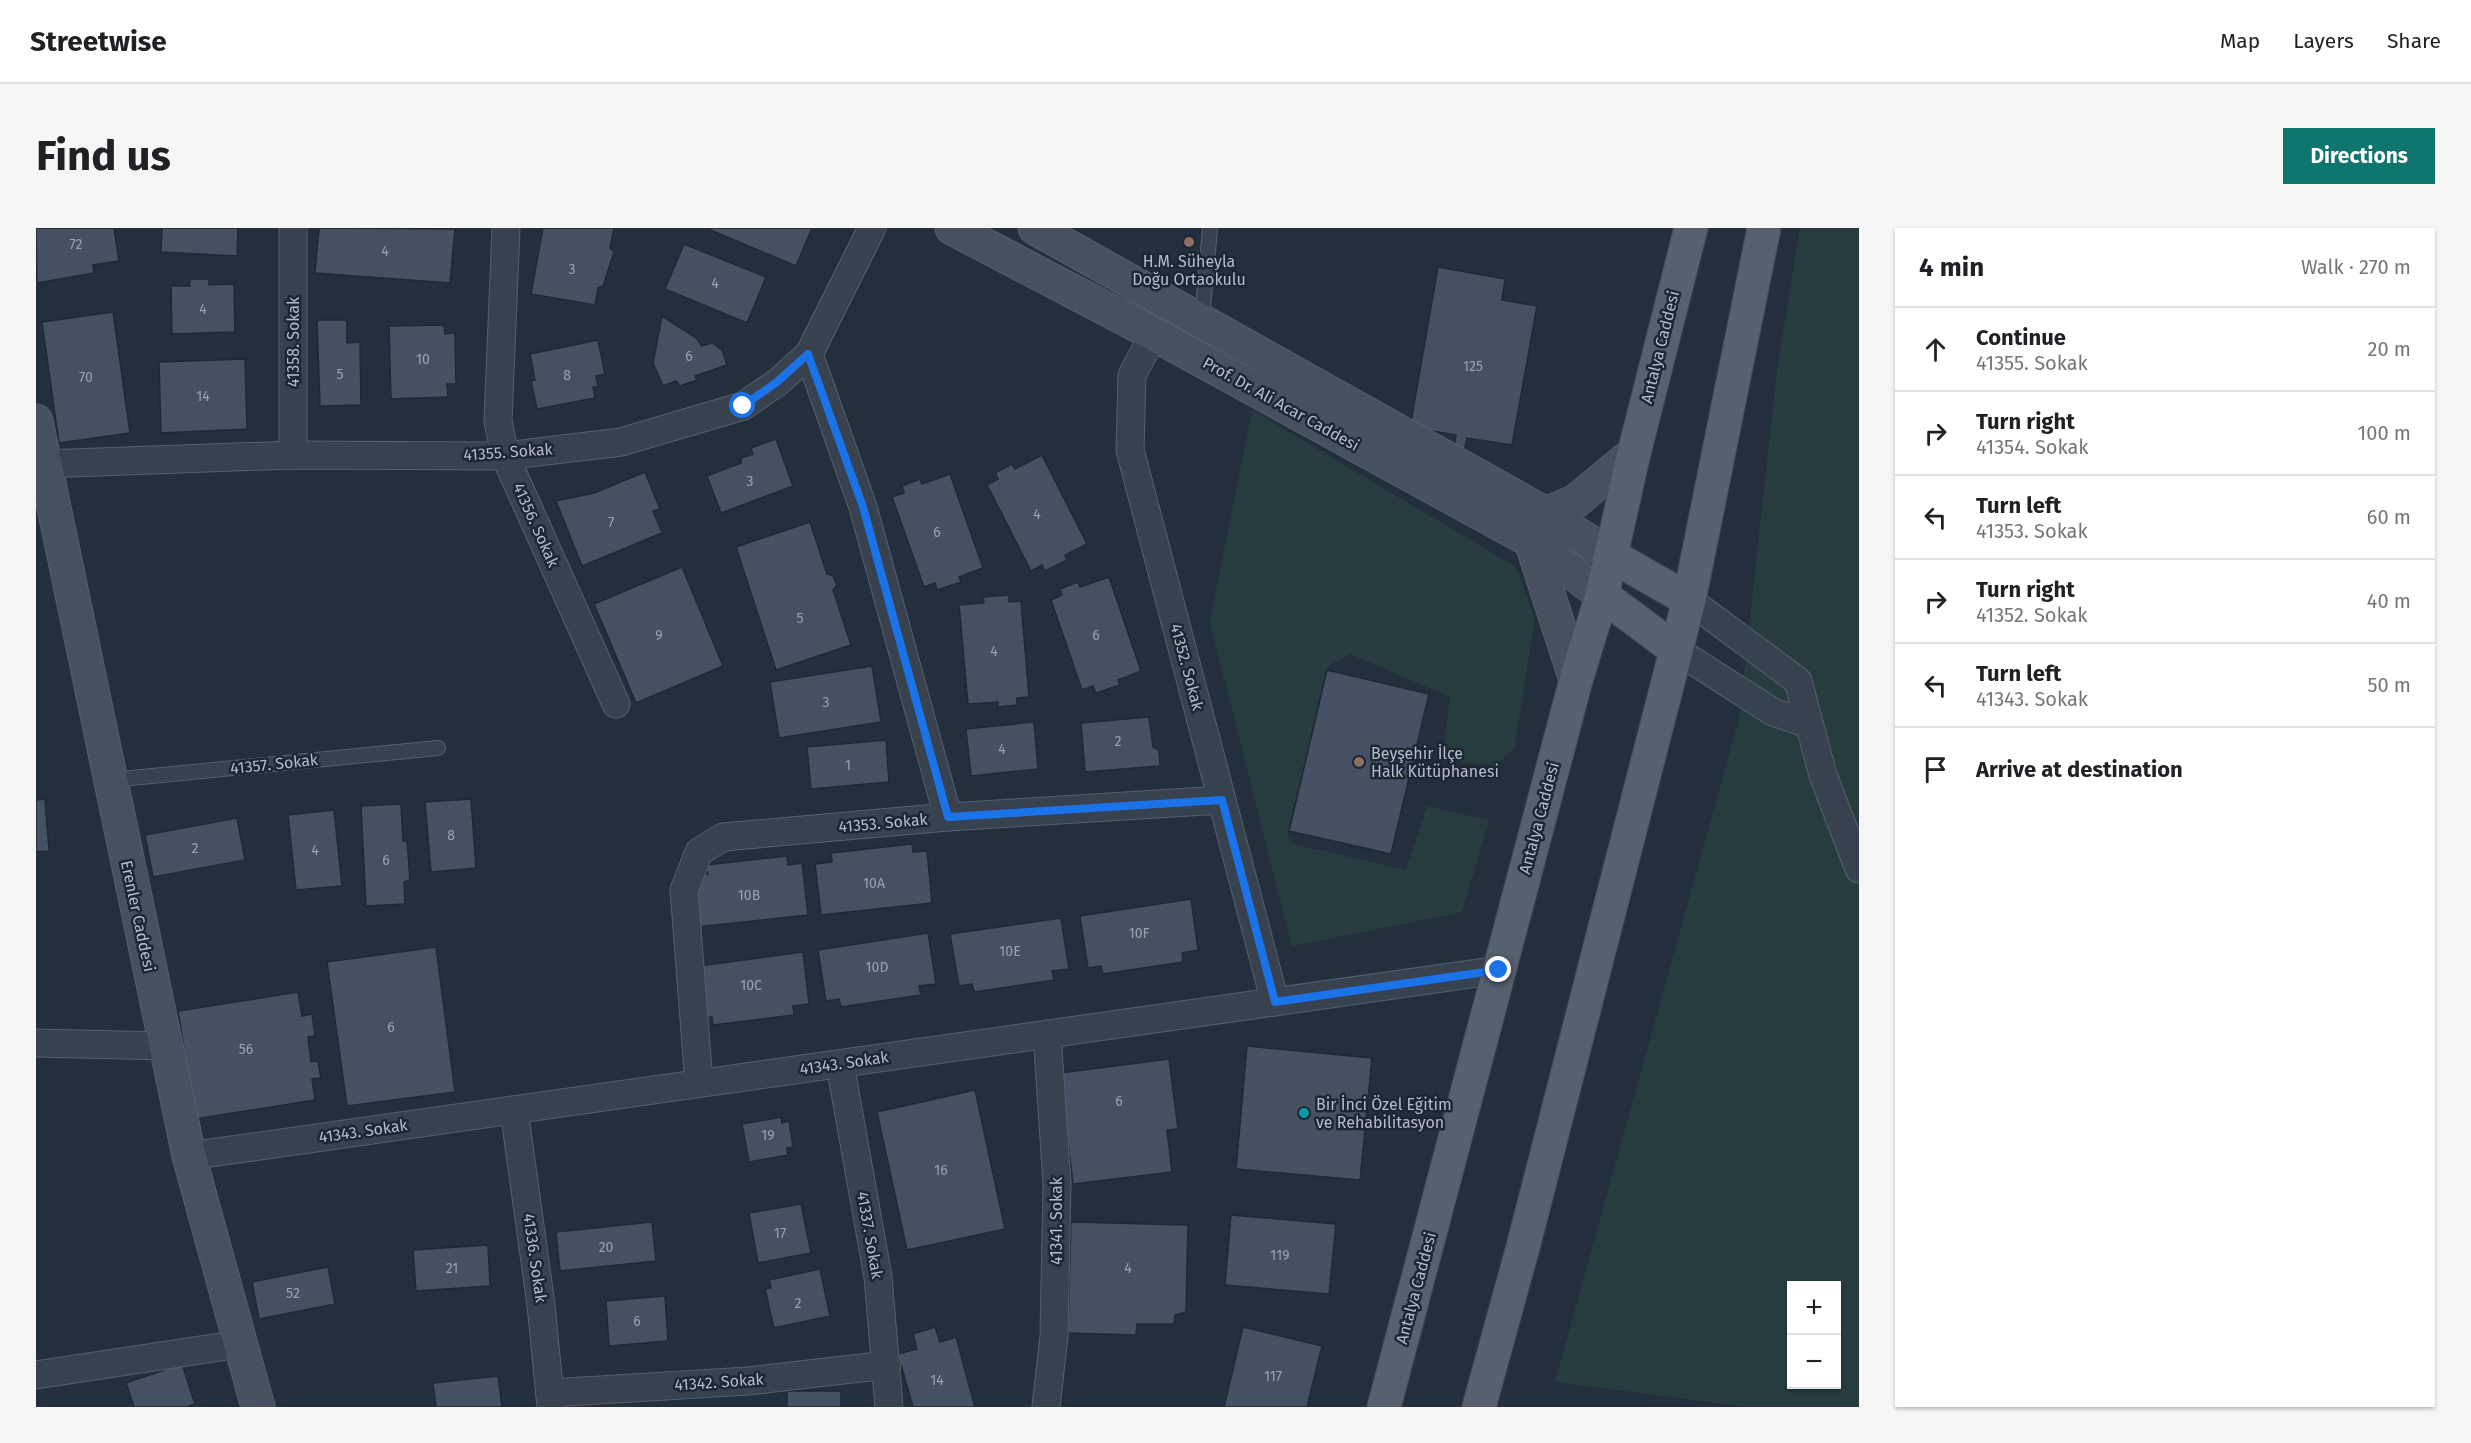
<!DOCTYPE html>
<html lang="en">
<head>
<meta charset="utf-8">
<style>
	:root { --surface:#fff; --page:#f6f6f6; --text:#202124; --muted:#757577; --line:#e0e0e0; --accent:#0f766e }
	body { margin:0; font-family:"Fira Sans",sans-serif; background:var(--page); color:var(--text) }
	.controls { position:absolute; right:18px; bottom:18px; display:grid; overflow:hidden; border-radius:0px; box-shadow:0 2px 4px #0004 }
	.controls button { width:54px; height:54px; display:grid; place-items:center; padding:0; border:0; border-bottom:2px solid var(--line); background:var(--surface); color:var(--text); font:30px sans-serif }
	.stop { position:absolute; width:18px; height:18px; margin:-14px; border:4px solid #1a73e8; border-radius:50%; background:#fff }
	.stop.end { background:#1a73e8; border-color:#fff; box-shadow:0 2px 6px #0008 }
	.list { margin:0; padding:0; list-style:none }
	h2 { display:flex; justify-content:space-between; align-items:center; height:78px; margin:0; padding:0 24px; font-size:26px }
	h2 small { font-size:20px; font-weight:400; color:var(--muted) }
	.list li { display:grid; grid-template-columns:39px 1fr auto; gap:18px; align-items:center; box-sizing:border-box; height:84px; padding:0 24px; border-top:2px solid var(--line) }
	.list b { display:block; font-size:22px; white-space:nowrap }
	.list p { margin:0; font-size:20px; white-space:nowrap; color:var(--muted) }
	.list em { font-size:20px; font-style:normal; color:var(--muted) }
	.icon { flex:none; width:33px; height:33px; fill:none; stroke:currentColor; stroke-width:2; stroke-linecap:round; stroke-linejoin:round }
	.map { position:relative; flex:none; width:1823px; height:1179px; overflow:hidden; border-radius:0px }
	header { display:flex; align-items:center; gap:36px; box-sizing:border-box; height:84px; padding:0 30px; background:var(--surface); border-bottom:2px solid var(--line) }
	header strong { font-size:28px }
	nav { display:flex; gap:33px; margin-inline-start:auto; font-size:21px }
	.intro { display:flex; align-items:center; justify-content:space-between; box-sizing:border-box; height:144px; padding:0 36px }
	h1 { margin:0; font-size:42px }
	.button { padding:15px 27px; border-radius:0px; background:var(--accent); color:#fff; font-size:21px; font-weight:700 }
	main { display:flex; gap:36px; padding:0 36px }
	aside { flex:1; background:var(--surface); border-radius:0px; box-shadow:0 2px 4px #0004 }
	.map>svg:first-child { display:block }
</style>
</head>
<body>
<header>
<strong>Streetwise</strong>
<nav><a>Map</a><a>Layers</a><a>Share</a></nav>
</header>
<div class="intro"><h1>Find us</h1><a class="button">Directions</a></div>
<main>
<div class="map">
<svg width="1823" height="1179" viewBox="0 0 1823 1179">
	<rect width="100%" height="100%" fill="#242f3e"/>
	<g fill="#263c3f" fill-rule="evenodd">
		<path d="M1764,0H1823V1179H1712L1519,1154L1703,491L1741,143ZM1756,1058H1800V1156H1756Z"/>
		<path d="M1216,182L1480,339L1499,391L1478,521L1459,538L1406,532L1414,469L1314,426L1295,436L1291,442L1251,608L1257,616L1370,642L1391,578L1453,592L1426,684L1256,718L1174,395Z"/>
	</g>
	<g fill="#455162" stroke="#1f2835" stroke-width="1.5">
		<path d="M0,0H78L83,33L57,37L58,45L1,55Z"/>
		<path d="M126,0H202L201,28L125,24Z"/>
		<path d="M283,0L419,1L414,55L279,45Z"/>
		<path d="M507,0H578L574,20L578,24L567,58L562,60L559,77L495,66Z"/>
		<path d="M670,0H776L760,38Z"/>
		<path d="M648,16L730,49L711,95L629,61Z"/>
		<path d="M1402,39L1469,51L1466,72L1501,78L1476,217L1431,210L1428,225L1417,224L1420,207L1374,199Z"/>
		<path d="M154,51H173V57L198,56L199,104L136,106L135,58H154Z"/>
		<path d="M77,84L94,205L23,215L6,94Z"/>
		<path d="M626,88L660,110L666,118L676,115L686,122L691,137L659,148L661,152L644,158L640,153L627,158L617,135Z"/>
		<path d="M281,92H311V115L324,114L325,177L284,178Z"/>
		<path d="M408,97L409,106L419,105L420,156H411L412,169L355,171L353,98Z"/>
		<path d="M562,112L569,146L560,148L562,159H557L559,170L501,181L495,153L499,152L494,126Z"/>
		<path d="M209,131L211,201L125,205L123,134Z"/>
		<path d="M740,211L757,258L685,285L671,248L705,235V230L717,226L715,220Z"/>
		<path d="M1006,227L1051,316L1029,327L1031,332L1009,343L1006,337L995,343L951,257L962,251L959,245L976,236L979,241Z"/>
		<path d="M609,244L624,281L617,283L626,305L546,338L520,273L558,265Z"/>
		<path d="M914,246L947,340L923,349L925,354L901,362L899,355L888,359L856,269L868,265L866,258L884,251L886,256Z"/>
		<path d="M774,294L791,346L797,348L801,357L797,362L815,417L740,442L700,319Z"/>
		<path d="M646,339L687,438L600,475L558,376Z"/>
		<path d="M1073,349L1105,443L1082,452L1084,457L1060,465L1057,458L1046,462L1015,372L1026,367L1024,361L1042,354L1044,359Z"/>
		<path d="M973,367V374L985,373L993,469L981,470V477L962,479V474L932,476L923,377L948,375L947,369Z"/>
		<path d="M836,438L845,494L743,510L734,454Z"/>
		<path d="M1291,442L1393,466L1355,626L1253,603Z"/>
		<path d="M1113,489L1117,519L1123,522L1124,538L1049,544L1045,495Z"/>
		<path d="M998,494L1002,541L935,548L930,501Z"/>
		<path d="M850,512L853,554L775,561L771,519Z"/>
		<path d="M9,571L13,623L0,624V572Z"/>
		<path d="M435,571L440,640L395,644L389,574Z"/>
		<path d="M365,576L367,613H371L374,652L368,654L369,676L330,678L325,578Z"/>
		<path d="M298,582L306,658L260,662L252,587Z"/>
		<path d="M201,590L209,632L117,649L109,607Z"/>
		<path d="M876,616L877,624L891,623L896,675L785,687L779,636L796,634L795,625Z"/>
		<path d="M751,628L752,637L766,635L772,687L660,699L655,648L672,646L670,637Z"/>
		<path d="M1155,671L1162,722L1146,725L1147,734L1067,746L1065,738L1052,740L1044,688Z"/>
		<path d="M1025,690L1033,741L1016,743L1018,752L938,764L936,756L923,758L914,706Z"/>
		<path d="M892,705L900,756L883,758L885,767L805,779L803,771L790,773L782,722Z"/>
		<path d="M400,719L419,864L311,878L291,734Z"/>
		<path d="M767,724L773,776L757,778L758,787L677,797L676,789L663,790L656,739Z"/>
		<path d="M262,764L266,788L276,786L279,808L272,809L275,834L282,833L285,850L276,851L279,872L159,891L142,783Z"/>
		<path d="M1211,818L1336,830L1324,952L1200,941Z"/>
		<path d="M1133,831L1142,901L1131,902L1136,944L1037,956L1024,845Z"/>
		<path d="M939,862L969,1001L871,1022L841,884Z"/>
		<path d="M745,889L746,895L753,893L757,919L751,920L752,927L713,934L706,896Z"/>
		<path d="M765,976L775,1025L722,1035L713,985Z"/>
		<path d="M1195,987L1300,996L1293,1066L1189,1057Z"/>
		<path d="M616,994L620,1033L524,1043L520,1004Z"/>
		<path d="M1035,994L1152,997L1150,1084L1139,1087L1138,1096H1101L1100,1107L1032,1105Z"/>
		<path d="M452,1017L454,1058L380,1063L377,1022Z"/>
		<path d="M292,1039L299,1076L223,1091L216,1054Z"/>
		<path d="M784,1041L794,1088L738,1100L729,1061L735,1060L733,1052Z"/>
		<path d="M629,1068L632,1113L573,1118L570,1073Z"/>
		<path d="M899,1099L904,1114L920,1109L939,1179H877L862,1126L881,1121L877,1106Z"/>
		<path d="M1207,1099L1286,1118L1271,1179H1188Z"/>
		<path d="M146,1136L159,1176L151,1179H98L90,1155Z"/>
		<path d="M462,1148L466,1179H400L397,1155Z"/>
		<rect x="751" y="1163" width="54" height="16"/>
	</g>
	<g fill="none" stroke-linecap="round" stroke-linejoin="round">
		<defs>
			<g id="lane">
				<path d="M1166,92L1174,0"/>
				<path d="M75,552L402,520"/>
			</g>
			<g id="street">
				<path d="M470,0L462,193L469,228L580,476"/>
				<path d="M1118,106L1096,147L1094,222L1239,774"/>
				<path d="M773,126L827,279L912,589"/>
				<path d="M257,227V0"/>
				<path d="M7,236L257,227L469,228L585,214L707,178L742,154L773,126L836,0"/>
				<path d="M1653,372L1762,453L1787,547L1823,641"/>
				<path d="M1640,422L1737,484L1773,496"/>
				<path d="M0,815L130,818"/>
				<path d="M804,836L842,1049L853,1179"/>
				<path d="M663,855L648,662L663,624L687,609L912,589L1186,572"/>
				<path d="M478,882L505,1077L515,1179"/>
				<path d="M153,928L1463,742"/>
				<path d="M0,1147L204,1116"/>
				<path d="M514,1165L712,1153L851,1137"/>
				<path d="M1010,1179L1018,1108L1021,955L1011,806"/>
			</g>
			<g id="secondary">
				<path d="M916,0L1118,106L1495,313L1566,367"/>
				<path d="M999,0L1510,286L1576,328"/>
				<path d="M0,193L153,928L222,1179"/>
				<path d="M1510,286L1540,273L1598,225"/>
				<path d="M1495,313L1540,452"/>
			</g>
			<g id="primary">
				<path d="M1576,328L1653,372"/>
				<path d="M1566,367L1640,422"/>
				<path d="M1348,1179L1540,452L1566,367L1598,225L1655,0"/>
				<path d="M1443,1179L1487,1019L1653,372L1728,0"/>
			</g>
		</defs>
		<use href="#lane" stroke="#565f6c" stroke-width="16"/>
		<use href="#street" stroke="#565f6c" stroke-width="29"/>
		<use href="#secondary" stroke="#565f6c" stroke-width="35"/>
		<use href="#primary" stroke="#414a57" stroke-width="35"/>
		<use href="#lane" stroke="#38414e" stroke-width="14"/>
		<use href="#street" stroke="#38414e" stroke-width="27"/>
		<use href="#secondary" stroke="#465061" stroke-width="33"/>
		<use href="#primary" stroke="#56606e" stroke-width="33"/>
	</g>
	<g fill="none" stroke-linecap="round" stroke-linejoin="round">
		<path stroke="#1a73e8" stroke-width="8" d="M707,178L741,154L772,126L827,279L912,589L1186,572L1239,774L1463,742"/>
	</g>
	<g fill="#8d6e63" stroke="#1d2633" stroke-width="2">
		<circle cx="1153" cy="14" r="6"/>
		<circle cx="1323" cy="534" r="6"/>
	</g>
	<circle fill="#0f9aa8" stroke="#1d2633" stroke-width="2" cx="1268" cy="885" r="6"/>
	<g text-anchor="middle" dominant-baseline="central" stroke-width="5" stroke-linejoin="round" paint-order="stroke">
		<g font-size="14" fill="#98a1af">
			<text x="40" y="16">72</text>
			<text x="349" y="23">4</text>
			<text x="536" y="41">3</text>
			<text x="679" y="55">4</text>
			<text x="167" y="81">4</text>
			<text x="653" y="128">6</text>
			<text x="387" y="131">10</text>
			<text x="1437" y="138">125</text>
			<text x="304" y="146">5</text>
			<text x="531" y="147">8</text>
			<text x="50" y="149">70</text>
			<text x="167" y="168">14</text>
			<text x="714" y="253">3</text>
			<text x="1001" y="286">4</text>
			<text x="575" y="294">7</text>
			<text x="901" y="304">6</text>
			<text x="764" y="390">5</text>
			<text x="623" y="407">9</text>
			<text x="1060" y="407">6</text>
			<text x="958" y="423">4</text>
			<text x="790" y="474">3</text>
			<text x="1082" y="513">2</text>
			<text x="966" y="521">4</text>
			<text x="812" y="537">1</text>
			<text x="415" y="607">8</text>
			<text x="159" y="620">2</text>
			<text x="279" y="622">4</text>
			<text x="350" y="632">6</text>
			<text x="838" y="655">10A</text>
			<text x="713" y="667">10B</text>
			<text x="1103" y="705">10F</text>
			<text x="974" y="723">10E</text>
			<text x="841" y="739">10D</text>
			<text x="715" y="757">10C</text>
			<text x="355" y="799">6</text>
			<text x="210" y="821">56</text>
			<text x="1083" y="873">6</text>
			<text x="732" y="907">19</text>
			<text x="905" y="942">16</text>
			<text x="744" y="1005">17</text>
			<text x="570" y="1019">20</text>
			<text x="1244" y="1027">119</text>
			<text x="416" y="1040">21</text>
			<text x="1092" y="1040">4</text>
			<text x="257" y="1065">52</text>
			<text x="762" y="1075">2</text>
			<text x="601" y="1093">6</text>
			<text x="1237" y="1148">117</text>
			<text x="901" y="1152">14</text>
		</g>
		<g font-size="16" fill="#b4bcc9" stroke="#1d2633" text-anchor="start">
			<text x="1153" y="33" text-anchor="middle">H.M. Süheyla<tspan x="1153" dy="18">Doğu Ortaokulu</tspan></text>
			<text x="1335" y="525">Beyşehir İlçe<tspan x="1335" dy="18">Halk Kütüphanesi</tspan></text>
			<text x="1280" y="876">Bir İnci Özel Eğitim<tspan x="1280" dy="18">ve Rehabilitasyon</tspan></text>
		</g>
		<g font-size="16" fill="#b4bcc9" stroke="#1d2633">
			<text transform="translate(257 114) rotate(-90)">41358. Sokak</text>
			<text transform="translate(1624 119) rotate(-76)">Antalya Caddesi</text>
			<text transform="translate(1245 176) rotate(29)">Prof. Dr. Ali Acar Caddesi</text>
			<text transform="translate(472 224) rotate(-4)">41355. Sokak</text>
			<text transform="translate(500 297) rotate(66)">41356. Sokak</text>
			<text transform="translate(1151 439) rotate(75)">41352. Sokak</text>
			<text transform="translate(238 536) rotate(-6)">41357. Sokak</text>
			<text transform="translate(1503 590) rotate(-75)">Antalya Caddesi</text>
			<text transform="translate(847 595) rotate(-5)">41353. Sokak</text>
			<text transform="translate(102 688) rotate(78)">Erenler Caddesi</text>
			<text transform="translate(808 835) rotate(-8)">41343. Sokak</text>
			<text transform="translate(327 903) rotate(-8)">41343. Sokak</text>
			<text transform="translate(1020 993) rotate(-90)">41341. Sokak</text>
			<text transform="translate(834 1007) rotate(80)">41337. Sokak</text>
			<text transform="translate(499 1030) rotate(82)">41336. Sokak</text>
			<text transform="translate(1380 1060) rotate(-75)">Antalya Caddesi</text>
			<text transform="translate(683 1154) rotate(-4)">41342. Sokak</text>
		</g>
	</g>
</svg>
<div class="controls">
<button>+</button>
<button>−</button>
</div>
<div class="stop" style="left:707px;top:178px"></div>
<div class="stop end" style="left:1463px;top:742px"></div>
</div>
<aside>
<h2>4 min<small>Walk · 270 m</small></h2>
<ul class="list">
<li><svg class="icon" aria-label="ahead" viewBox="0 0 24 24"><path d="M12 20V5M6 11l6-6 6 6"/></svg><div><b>Continue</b><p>41355. Sokak</p></div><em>20 m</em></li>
<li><svg class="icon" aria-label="right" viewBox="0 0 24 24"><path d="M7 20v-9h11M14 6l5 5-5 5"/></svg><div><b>Turn right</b><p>41354. Sokak</p></div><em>100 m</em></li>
<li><svg class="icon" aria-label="left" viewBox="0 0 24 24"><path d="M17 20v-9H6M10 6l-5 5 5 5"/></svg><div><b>Turn left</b><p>41353. Sokak</p></div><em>60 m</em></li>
<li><svg class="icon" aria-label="right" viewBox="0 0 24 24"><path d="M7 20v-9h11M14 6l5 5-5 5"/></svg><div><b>Turn right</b><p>41352. Sokak</p></div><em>40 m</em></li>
<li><svg class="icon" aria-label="left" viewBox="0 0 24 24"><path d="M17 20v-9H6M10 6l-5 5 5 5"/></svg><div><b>Turn left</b><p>41343. Sokak</p></div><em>50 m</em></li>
<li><svg class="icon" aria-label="arrive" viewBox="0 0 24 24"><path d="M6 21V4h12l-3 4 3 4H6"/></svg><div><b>Arrive at destination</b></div></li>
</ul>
</aside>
</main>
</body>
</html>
